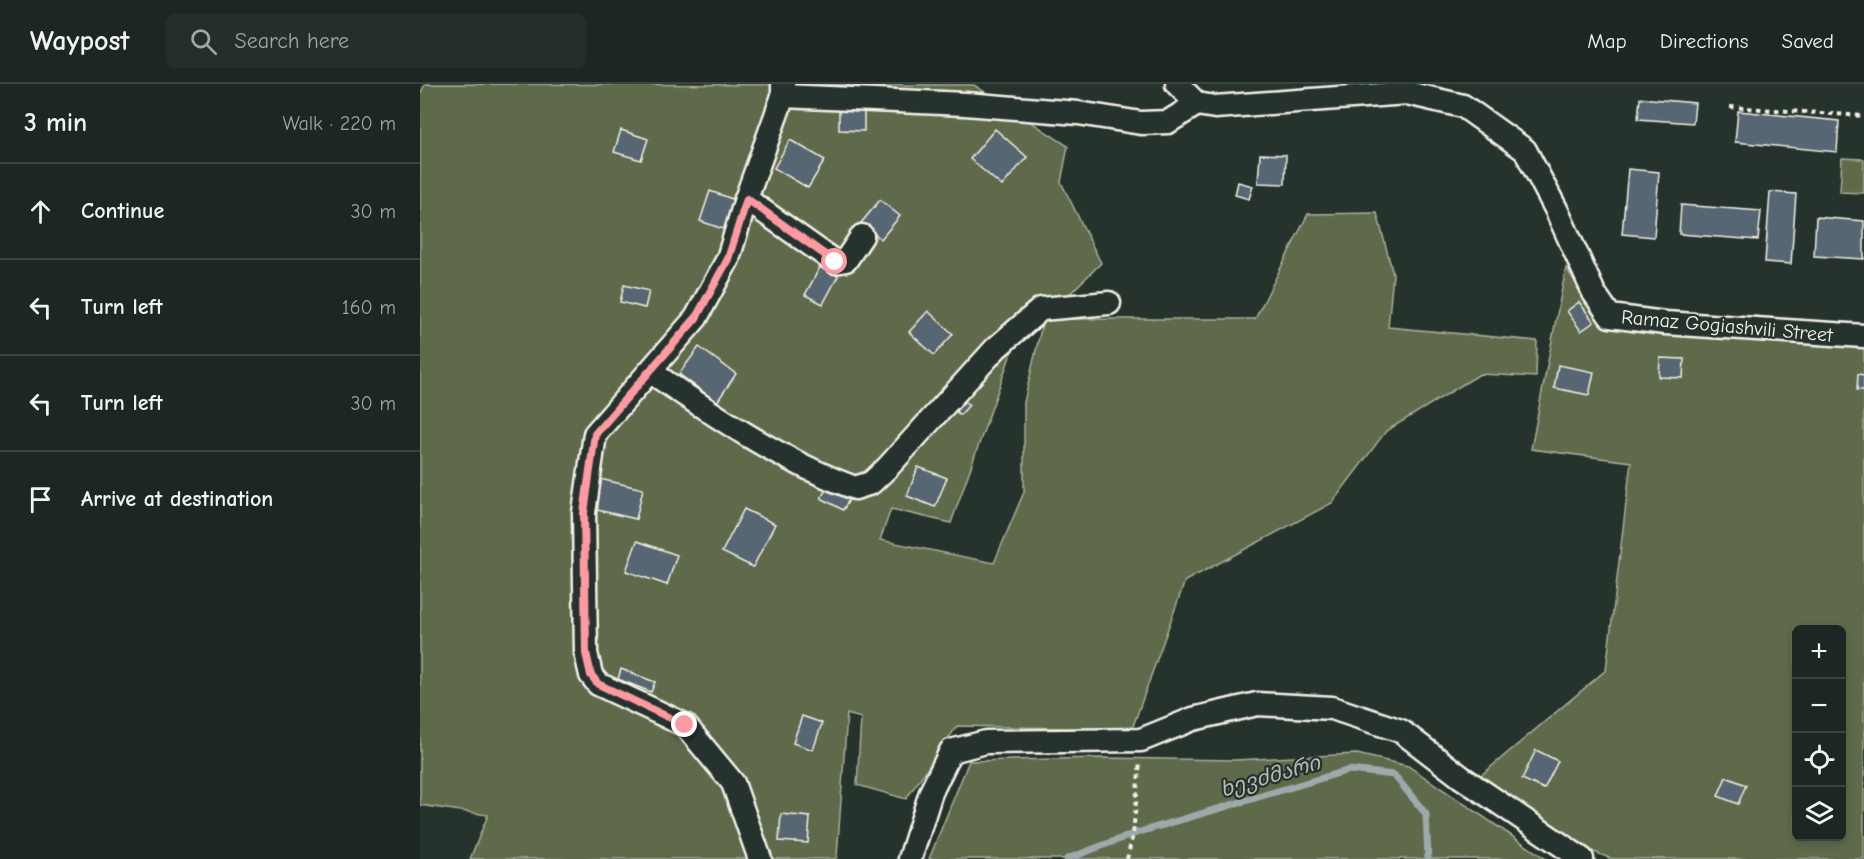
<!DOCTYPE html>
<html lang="en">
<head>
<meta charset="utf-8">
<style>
	:root { --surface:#1c2622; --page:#252e2a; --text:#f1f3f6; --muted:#a0a5a5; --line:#3a4340 }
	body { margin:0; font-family:"Comic Neue","Noto Sans Georgian",sans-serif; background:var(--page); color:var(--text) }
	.controls { position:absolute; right:18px; bottom:18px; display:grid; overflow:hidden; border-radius:9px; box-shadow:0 3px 9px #0003 }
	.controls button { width:54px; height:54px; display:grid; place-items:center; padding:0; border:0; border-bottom:2px solid var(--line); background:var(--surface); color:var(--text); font:30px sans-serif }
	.stop { position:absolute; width:18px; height:18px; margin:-14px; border:4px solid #ff9aa2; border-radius:50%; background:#fff }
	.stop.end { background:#ff9aa2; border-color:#fff; box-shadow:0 2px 6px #0008 }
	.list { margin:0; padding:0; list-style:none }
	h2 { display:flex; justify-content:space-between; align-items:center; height:78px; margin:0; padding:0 24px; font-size:26px }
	h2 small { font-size:20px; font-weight:400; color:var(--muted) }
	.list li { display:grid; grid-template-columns:39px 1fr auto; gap:18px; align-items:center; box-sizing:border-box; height:96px; padding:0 24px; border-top:2px solid var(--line) }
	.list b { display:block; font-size:22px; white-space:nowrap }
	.list em { font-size:20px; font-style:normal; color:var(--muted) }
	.icon { flex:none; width:33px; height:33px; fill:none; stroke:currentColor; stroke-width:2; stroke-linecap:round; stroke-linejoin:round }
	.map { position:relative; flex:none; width:1444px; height:775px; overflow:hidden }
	header { display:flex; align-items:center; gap:36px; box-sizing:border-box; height:84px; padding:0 30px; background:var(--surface); border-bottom:2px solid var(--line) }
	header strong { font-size:28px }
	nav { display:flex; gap:33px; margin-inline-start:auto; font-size:21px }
	.search { width:420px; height:54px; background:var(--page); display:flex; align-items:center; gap:15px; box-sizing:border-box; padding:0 21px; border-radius:9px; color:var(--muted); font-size:22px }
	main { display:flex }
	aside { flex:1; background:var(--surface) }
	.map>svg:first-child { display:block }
</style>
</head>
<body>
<header>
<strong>Waypost</strong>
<div class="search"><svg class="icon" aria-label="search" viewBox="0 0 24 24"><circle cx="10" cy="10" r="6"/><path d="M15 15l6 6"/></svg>Search here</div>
<nav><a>Map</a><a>Directions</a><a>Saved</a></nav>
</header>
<main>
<aside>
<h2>3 min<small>Walk · 220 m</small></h2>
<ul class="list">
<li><svg class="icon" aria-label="ahead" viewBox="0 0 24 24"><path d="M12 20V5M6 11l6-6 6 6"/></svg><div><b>Continue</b></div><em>30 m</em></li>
<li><svg class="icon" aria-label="left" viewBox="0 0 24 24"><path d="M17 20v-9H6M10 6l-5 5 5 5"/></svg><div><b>Turn left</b></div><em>160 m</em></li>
<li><svg class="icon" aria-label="left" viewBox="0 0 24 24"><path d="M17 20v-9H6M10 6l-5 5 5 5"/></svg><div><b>Turn left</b></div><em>30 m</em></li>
<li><svg class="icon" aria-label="arrive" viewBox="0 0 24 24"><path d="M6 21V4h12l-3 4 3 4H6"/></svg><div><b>Arrive at destination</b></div></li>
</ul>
</aside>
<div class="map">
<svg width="1444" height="775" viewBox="0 0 1444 775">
	<rect width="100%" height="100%" fill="#26332d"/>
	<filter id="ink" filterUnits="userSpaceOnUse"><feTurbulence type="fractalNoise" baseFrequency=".0167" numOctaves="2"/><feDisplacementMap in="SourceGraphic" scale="12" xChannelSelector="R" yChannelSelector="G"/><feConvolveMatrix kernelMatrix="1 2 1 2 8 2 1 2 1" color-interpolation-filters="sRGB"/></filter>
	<g filter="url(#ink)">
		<g fill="#5f6b4c" stroke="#aaae9a" stroke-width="1.5" fill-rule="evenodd">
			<path d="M5,0L554,1L648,62L641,98L681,179L624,235H835L888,130L957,129L973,190L968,243L1117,257L1116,293L1060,290L966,347L912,419L765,497L712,645L537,642L486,715L437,701L441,634L427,630L417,773L414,775H50L68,731L0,721V11ZM623,236L604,318V408L574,479L460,456L471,425L531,439L593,264Z"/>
			<path d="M1422,74L1444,75V109L1420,108Z"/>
			<path d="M1146,184L1186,242L1444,262V775H1192L1151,759L1059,693L1186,586L1211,378L1111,365ZM1376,546H1422V752H1376Z"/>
			<path d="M937,670L988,682L1126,775H509L549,677L683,674L815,676Z"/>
		</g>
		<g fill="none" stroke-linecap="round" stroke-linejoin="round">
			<path stroke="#9ea9ab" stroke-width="7" d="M647,775L713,750L929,686L974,691L1006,730L1008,775"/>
		</g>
		<g fill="#576672" stroke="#f4f1e8" stroke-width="1.5">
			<path d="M1220,14L1275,19L1273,39L1218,35Z"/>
			<path d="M419,20H444V47L419,46Z"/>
			<path d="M1318,27L1419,37L1417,68L1315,58Z"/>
			<path d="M575,45L607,73L582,102L550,75Z"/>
			<path d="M201,46L228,55L221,76L194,68Z"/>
			<path d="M370,56L405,76L388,104L354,84Z"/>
			<path d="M840,70L866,71L865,100L838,99Z"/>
			<path d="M1208,85L1239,88L1234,153L1202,150Z"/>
			<path d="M818,98L833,102L829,115L815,111Z"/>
			<path d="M290,107L315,116L306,146L280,137Z"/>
			<path d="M1350,108L1376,110L1371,180L1345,178Z"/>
			<path d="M460,116L480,132L461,155L441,139Z"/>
			<path d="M1261,121L1341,127L1338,156L1259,150Z"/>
			<path d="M1396,133L1444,137V175L1394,172Z"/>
			<path d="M400,183L418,192L403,220L385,211Z"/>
			<path d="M204,201L229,207L225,224L200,218Z"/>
			<path d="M1159,218L1174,238L1161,247L1147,227Z"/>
			<path d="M508,227L533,250L514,271L489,248Z"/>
			<path d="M279,263L316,290L297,318L259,290Z"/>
			<path d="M1240,274L1264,275L1263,294L1239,293Z"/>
			<path d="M1138,281L1174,288L1169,311L1134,304Z"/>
			<path d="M1438,290L1444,291V306H1437Z"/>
			<path d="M537,311L549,321L540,331L529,321Z"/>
			<path d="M498,383L527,394L515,423L487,412Z"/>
			<path d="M180,395L223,405L216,435L173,425Z"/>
			<path d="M407,404L429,416L423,426L401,414Z"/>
			<path d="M324,425L355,440L333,483L302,468Z"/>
			<path d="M217,457L257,471L247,501L206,487Z"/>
			<path d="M201,585L235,598L231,608L198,595Z"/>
			<path d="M382,632L402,639L393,666L373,659Z"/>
			<path d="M1116,666L1138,677L1124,705L1102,695Z"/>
			<path d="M1306,693L1326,701L1318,720L1298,712Z"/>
			<path d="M361,730L390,733L388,759L359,757Z"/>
		</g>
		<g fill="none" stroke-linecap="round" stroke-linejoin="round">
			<defs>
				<g id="minor">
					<path d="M757,0L777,20L795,23L987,9L1043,22L1105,66L1136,125L1174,209L1190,232L1245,239L1444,252"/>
					<path d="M363,12L545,20L658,29L721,39L748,38L777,20"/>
					<path d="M326,115L415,178L426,176L442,152"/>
					<path d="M231,288C295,332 361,377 435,404L451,399L468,383L576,264L621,225L689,219"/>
					<path d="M340,775L313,699L265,641L178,600L171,591L166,569L164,429L175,350L276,234L308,175L326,115L363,12V0"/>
					<path d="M490,775L511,708L531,667L566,658L721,656L773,635L837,620L912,624L981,647L1041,693L1162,775"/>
				</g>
			</defs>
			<use href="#minor" stroke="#f4f1e8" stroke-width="27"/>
			<g stroke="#f4f1e8" stroke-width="4" stroke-dasharray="4.5 4.5" stroke-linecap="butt">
				<path d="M1310,23L1444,32"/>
				<path d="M707,775L713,750L720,677"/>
			</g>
			<use href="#minor" stroke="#26332d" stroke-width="22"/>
		</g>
	</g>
	<g fill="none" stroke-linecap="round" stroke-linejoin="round" filter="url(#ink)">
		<path stroke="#ff9aa2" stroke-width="8" d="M265,641L178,600L171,591L166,569L164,429L175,350L276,234L308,175L327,115L415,178"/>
	</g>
	<g text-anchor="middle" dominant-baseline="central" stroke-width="4.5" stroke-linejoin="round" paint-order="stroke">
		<g font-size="20" fill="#f4f1e8" stroke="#26332d">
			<text transform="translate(1307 242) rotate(5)">Ramaz Gogiashvili Street</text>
		</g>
		<g font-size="21" font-style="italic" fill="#b4bbbb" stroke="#26332d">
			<text transform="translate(850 692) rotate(-16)">ხევძმარი</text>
		</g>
	</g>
</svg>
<div class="controls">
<button>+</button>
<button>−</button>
<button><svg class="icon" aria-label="locate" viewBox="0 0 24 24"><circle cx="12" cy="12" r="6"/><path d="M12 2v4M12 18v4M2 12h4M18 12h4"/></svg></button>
<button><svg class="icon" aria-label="layers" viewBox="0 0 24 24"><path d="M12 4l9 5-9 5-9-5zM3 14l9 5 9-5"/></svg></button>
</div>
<div class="stop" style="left:415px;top:178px"></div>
<div class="stop end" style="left:265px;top:641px"></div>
</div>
</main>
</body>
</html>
